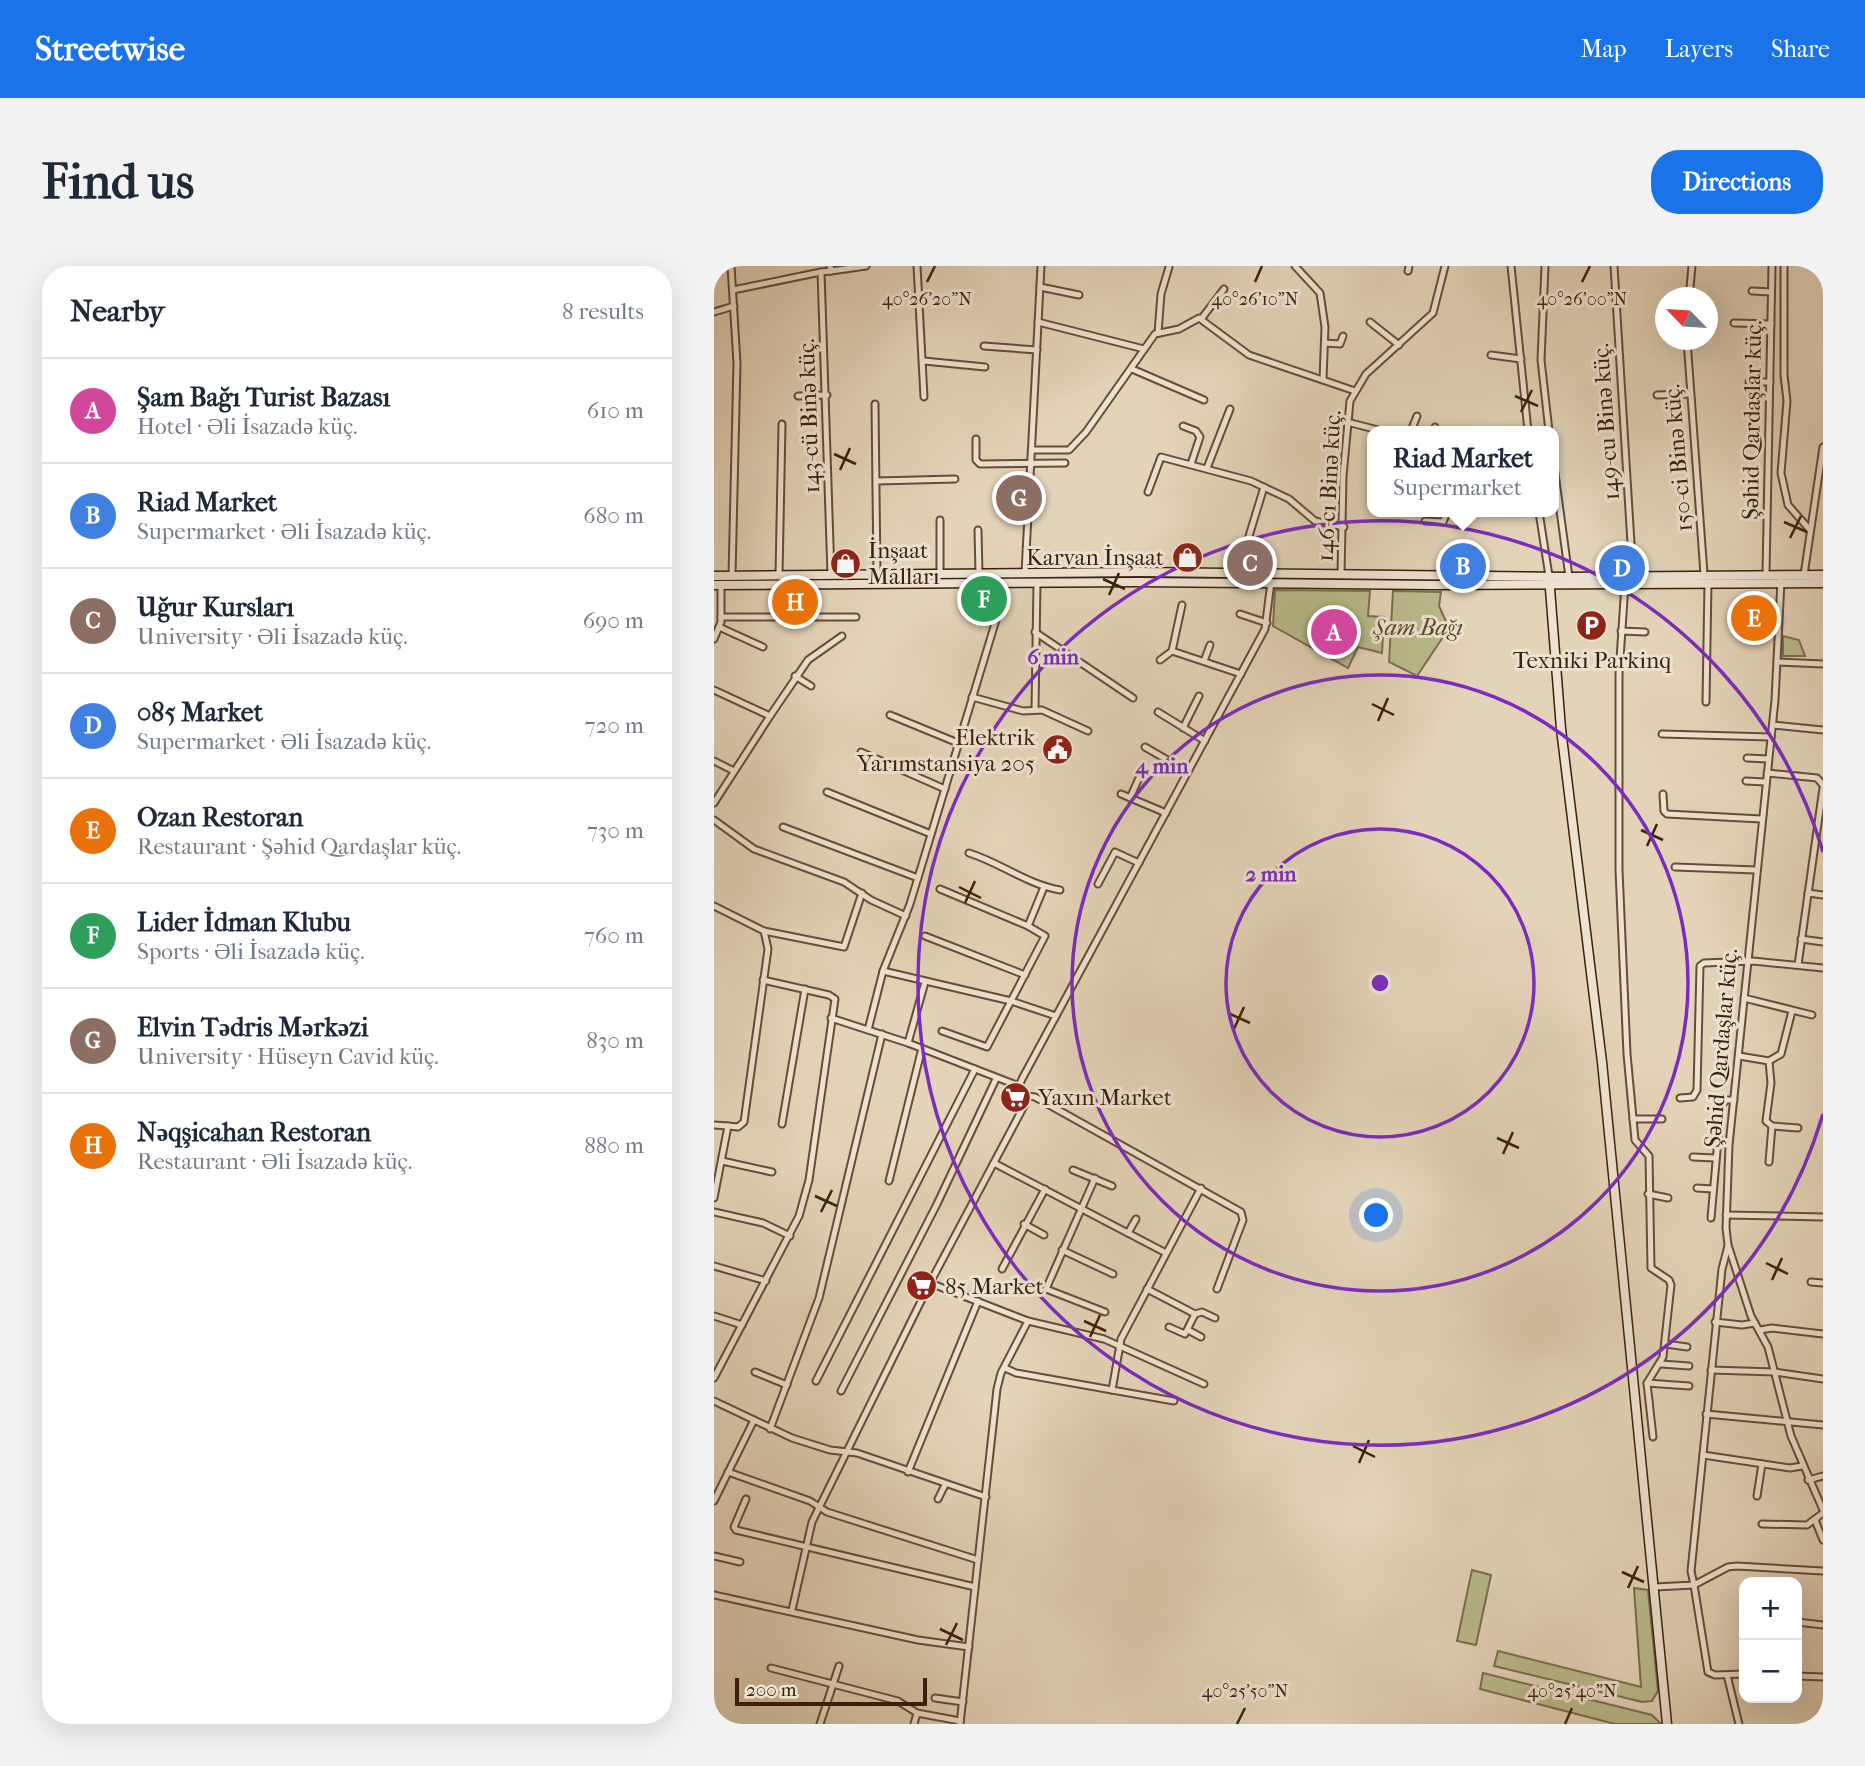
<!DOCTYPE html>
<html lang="en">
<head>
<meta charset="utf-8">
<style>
	:root { --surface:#fff; --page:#f2f2f3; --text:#1f2937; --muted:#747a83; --line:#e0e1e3; --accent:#1a73e8 }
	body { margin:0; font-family:"IM FELL French Canon",serif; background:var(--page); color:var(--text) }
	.controls { position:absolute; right:21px; bottom:21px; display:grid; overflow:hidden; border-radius:14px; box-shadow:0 7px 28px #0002 }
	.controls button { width:63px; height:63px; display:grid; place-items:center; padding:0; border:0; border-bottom:2px solid var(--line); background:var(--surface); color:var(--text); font:35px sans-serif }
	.compass { position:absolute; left:941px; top:21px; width:63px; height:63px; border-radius:50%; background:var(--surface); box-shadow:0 7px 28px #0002; rotate:295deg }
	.scale { position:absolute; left:21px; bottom:18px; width:192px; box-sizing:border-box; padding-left:7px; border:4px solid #3d200c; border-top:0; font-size:19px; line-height:24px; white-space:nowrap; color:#3d200c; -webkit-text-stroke:5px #ede2d1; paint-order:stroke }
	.you { position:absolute; left:663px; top:950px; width:24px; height:24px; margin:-18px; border:5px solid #fff; border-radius:50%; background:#1a73e8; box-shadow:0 0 0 10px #1a73e833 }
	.badge { display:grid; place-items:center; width:46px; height:46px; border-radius:50%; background:var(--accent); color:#fff; font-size:23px; font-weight:700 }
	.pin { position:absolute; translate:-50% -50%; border:4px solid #fff; box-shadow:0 2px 7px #0006 }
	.popup { position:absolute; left:653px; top:160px; width:192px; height:91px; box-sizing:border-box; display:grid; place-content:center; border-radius:14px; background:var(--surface); filter:drop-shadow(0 2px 5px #0005); font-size:23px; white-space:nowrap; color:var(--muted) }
	.popup b { font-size:26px; color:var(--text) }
	.popup::after { content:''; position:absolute; left:50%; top:100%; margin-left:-14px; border:14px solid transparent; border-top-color:var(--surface) }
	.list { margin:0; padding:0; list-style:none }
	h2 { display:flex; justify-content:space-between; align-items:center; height:91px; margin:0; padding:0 28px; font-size:30px }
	h2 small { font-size:23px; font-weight:400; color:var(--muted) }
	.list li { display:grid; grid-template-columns:46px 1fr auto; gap:21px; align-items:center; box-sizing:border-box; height:105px; padding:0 28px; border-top:2px solid var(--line) }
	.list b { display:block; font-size:26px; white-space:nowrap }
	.list p { margin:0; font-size:23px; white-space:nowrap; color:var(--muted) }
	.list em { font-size:23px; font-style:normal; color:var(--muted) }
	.map { position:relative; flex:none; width:1109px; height:1458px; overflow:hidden; border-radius:28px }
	header { display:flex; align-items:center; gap:42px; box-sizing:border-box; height:98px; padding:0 35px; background:var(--accent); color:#fff }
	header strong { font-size:33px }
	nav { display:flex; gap:38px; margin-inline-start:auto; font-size:24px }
	.intro { display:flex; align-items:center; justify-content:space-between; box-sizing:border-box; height:168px; padding:0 42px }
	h1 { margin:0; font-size:49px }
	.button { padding:18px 32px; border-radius:28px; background:var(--accent); color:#fff; font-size:24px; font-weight:700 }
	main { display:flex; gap:42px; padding:0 42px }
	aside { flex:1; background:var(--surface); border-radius:28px; box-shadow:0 7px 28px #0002 }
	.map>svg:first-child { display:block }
</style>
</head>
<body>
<header>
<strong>Streetwise</strong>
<nav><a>Map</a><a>Layers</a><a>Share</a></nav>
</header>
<div class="intro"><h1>Find us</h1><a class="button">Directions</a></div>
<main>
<aside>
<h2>Nearby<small>8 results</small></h2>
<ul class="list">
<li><span class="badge" style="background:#d1479c">A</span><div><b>Şam Bağı Turist Bazası</b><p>Hotel · Əli İsazadə küç.</p></div><em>610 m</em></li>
<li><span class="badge" style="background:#3f7fe0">B</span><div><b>Riad Market</b><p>Supermarket · Əli İsazadə küç.</p></div><em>680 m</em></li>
<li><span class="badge" style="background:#8d6e63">C</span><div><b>Uğur Kursları</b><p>University · Əli İsazadə küç.</p></div><em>690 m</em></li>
<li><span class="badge" style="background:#3f7fe0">D</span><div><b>085 Market</b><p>Supermarket · Əli İsazadə küç.</p></div><em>720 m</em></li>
<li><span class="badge" style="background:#e8710a">E</span><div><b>Ozan Restoran</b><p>Restaurant · Şəhid Qardaşlar küç.</p></div><em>730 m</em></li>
<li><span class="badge" style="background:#2e9e5b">F</span><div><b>Lider İdman Klubu</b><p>Sports · Əli İsazadə küç.</p></div><em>760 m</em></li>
<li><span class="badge" style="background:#8d6e63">G</span><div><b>Elvin Tədris Mərkəzi</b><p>University · Hüseyn Cavid küç.</p></div><em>830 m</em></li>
<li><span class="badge" style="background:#e8710a">H</span><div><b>Nəqşicahan Restoran</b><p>Restaurant · Əli İsazadə küç.</p></div><em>880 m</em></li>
</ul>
</aside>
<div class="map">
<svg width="1109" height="1458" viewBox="0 0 1109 1458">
	<rect width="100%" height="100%" fill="#e3d3b8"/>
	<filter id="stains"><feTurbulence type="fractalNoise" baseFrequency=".00286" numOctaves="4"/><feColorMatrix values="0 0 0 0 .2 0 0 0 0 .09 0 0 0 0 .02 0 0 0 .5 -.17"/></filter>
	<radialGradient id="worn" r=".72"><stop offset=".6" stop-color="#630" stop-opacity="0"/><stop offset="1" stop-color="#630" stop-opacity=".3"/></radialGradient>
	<g fill="#b9bb8b" stroke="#7b6e4c" stroke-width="2">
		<path d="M561,324L656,325L654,350L670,351L668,387L644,381L634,402L559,360Z"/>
		<path d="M679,325L727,326L725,340L735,362L703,410L675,396Z"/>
		<path d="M1069,370L1085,374L1091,390H1069Z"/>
		<path d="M758,1304L777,1309L762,1379L743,1375Z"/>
		<path d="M920,1322L934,1324L944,1425L938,1435L928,1436L780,1400L784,1385L927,1421Z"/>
		<path d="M769,1407L938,1449L947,1458H901L766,1423Z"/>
	</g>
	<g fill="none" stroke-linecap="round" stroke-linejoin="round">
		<defs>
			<g id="street">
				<path d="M17,0L23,97L18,310"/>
				<path d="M116,0L117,5L107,6L117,309"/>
				<path d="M203,0L210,131"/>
				<path d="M581,0L606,27L611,61L609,114"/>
				<path d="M797,0L814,165"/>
				<path d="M831,0L827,94L835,165"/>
				<path d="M900,0L919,310"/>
				<path d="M1070,0V109L1073,135L1067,207L1074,239L1096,264"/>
				<path d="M117,5L152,0"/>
				<path d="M694,5L695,0"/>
				<path d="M326,21L365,29"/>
				<path d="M19,24L107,6"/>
				<path d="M1038,25L1057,26"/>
				<path d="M975,32L978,0"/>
				<path d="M0,46L20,40"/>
				<path d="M488,52L510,23"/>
				<path d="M324,56L430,83"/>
				<path d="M656,56L685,79"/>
				<path d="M1020,57L1057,58"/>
				<path d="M444,67L447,28L455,1"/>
				<path d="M973,74L990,308"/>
				<path d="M611,77L626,78L629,70"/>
				<path d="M270,80L323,84"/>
				<path d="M777,89L807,93"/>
				<path d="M210,95L271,101"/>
				<path d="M418,103L490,134"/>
				<path d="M1035,116H1056"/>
				<path d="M943,129L976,128"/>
				<path d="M84,130L113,129"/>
				<path d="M161,138L163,309"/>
				<path d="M633,156L668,165"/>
				<path d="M469,160L482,165L486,171L477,198"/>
				<path d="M697,165L703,150"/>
				<path d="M720,165L721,161"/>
				<path d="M262,173V194L266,198L351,197"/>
				<path d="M318,184H355L372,166L441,68L465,63L485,52L535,89L641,125"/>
				<path d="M840,200L855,311"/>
				<path d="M493,202L516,143"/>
				<path d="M163,215L241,213"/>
				<path d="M434,226L447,191L537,215L575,233L601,255L630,261"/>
				<path d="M825,246L835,310"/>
				<path d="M711,255L729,256L733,246"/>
				<path d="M264,264L265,308"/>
				<path d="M524,306L550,221"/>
				<path d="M311,307L327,0"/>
				<path d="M226,308V254"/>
				<path d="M1052,308L1058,0"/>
				<path d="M65,309L68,158"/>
				<path d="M627,309L629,210L636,135L652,108L719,47L731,0"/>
				<path d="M1090,309L1109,181"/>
				<path d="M1067,315L1061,434L1015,879L1012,962L1014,979L1037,1050L1054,1081L1077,1170L1109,1244"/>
				<path d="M911,318L905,408V604L913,788L921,874L935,890L937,1002L955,1014L957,1019L949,1091L933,1117L939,1171"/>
				<path d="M468,339L458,385L527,408"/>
				<path d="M526,348L553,357"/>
				<path d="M7,351H142"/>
				<path d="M5,361L49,381"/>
				<path d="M907,365L931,366"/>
				<path d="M321,366L419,432"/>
				<path d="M0,373L7,356V319"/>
				<path d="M446,394L458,385"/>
				<path d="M490,395L496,379"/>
				<path d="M1063,396L1109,398"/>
				<path d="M81,410L97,420"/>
				<path d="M0,424L56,450L0,537"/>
				<path d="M258,431L309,445L328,444L374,465"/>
				<path d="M992,436L994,317"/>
				<path d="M321,444L323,316"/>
				<path d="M444,446L491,475"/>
				<path d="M176,449L244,477"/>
				<path d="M56,450L94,394L128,370"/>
				<path d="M1059,459L1109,464"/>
				<path d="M469,462L485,430"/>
				<path d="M948,468L1057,471"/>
				<path d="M431,481L474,506"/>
				<path d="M147,486L231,523"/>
				<path d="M1033,492L1054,493"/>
				<path d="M0,495L20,505"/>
				<path d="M1053,507L1103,512L1109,519"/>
				<path d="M1032,515L1051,516"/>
				<path d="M113,526L217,568"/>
				<path d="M407,528L452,547"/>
				<path d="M949,528L950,545L953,548L1047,553"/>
				<path d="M416,532L425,512"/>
				<path d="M0,554L40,583L130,616L157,634L192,650"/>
				<path d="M69,561L204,612"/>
				<path d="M255,587C287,597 312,618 346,624"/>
				<path d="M961,601L1042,604"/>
				<path d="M384,618L401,586L425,597"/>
				<path d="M226,623L314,660L331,670L273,781L228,765"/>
				<path d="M1094,627L1109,629"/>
				<path d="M0,640L50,665L54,683L30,856L24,861L14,860L0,932"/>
				<path d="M314,660L330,621"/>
				<path d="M50,665L130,681L148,627"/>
				<path d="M211,670L311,709"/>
				<path d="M1087,673L1109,676"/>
				<path d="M1084,699L1109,522"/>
				<path d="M169,705L297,735L342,750"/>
				<path d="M1030,732L1098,749"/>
				<path d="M117,752L194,777L305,820"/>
				<path d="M154,764L169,705L196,638L282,354"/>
				<path d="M194,777L211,716"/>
				<path d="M1025,790L1055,795L1057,817L1052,855L1058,860L1055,896"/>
				<path d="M1055,795L1067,788L1078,745"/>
				<path d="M313,830L321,831L527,946L529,954L503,1023"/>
				<path d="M966,832L979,831L983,824L986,700L990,697L1039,695L1109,702"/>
				<path d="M919,853H948"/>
				<path d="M68,858L91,723"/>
				<path d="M0,859L14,860"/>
				<path d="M1058,860L1084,862"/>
				<path d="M979,891L1001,892"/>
				<path d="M8,895L58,906"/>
				<path d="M280,897L452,987"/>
				<path d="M359,904L398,920"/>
				<path d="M381,912L332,1023L391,1046"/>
				<path d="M175,915L208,782"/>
				<path d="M983,922L999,923"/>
				<path d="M934,928L954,932"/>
				<path d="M0,946L49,957L76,970"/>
				<path d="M1012,949L1109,951"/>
				<path d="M997,952L1007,840L1012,834H1020"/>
				<path d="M310,958L330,969"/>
				<path d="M414,967L422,953"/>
				<path d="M348,984L399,1008"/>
				<path d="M0,1000L52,1015"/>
				<path d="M288,1003L331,923"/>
				<path d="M1097,1016L1109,1017"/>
				<path d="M216,1017L314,1055L390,1073L490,1118"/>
				<path d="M433,1023L481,1048L471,1068L455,1061"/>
				<path d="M481,1048L488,1046L501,1052"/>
				<path d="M0,1050L28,1059"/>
				<path d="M1001,1056L1028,1059L1041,1057"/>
				<path d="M474,1064L487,1071"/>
				<path d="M1046,1064L1058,1062L1109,1068"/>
				<path d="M952,1078L973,1081"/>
				<path d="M947,1098L975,1100"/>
				<path d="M291,1102L302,1107L460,1135"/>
				<path d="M997,1104L1061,1106L1109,1113"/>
				<path d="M41,1106L73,1119"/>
				<path d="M0,1112L85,950L95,914L121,733L115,729L49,714"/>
				<path d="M102,1115L261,803"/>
				<path d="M933,1117L975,1120"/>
				<path d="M398,1124L407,1073L487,922"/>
				<path d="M127,1125L223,938L282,813"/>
				<path d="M0,1135L78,1172L116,1184L143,1187L272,1231"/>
				<path d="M992,1148L1109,1159"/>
				<path d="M56,1163L105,1032L168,768"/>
				<path d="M989,1189L1076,1202L1088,1200"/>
				<path d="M14,1206L96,1235L113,1246L264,1294"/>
				<path d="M194,1206L264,1035"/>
				<path d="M1094,1214L1109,1210"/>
				<path d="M1043,1230L1048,1198"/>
				<path d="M32,1233L20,1261L22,1264L261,1321"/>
				<path d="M224,1233L231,1219"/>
				<path d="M0,1235L40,1154"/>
				<path d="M1101,1254L1109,1274"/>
				<path d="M1048,1258L1093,1259L1109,1247"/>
				<path d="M0,1290L26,1296"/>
				<path d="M941,1321L980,1319L977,1305L1008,1003L1014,980"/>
				<path d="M0,1329L204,1374L255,1381"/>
				<path d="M78,1344L98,1256L216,1017L310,840L313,830L305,820L308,813L551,363L557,316"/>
				<path d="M1083,1356L1109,1359"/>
				<path d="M57,1402L184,1435L203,1447L246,1455"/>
				<path d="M1030,1408L1001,1409L994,1406L980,1319L1014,1301L1023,1300L1109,1305"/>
				<path d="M1013,1409L1025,1458"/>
				<path d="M1083,1410L1109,1411"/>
				<path d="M221,1432L249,1436"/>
				<path d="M106,1458L125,1400"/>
				<path d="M200,1458L203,1447"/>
				<path d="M246,1458L283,1123L287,1107L314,1055"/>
			</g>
			<g id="secondary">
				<path d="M0,310L425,306L855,311L1109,309"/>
				<path d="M835,310L847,463L888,796L953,1458"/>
				<path d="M0,319L425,316L719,319L1109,317"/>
			</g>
		</defs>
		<use href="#street" stroke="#664d37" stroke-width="9"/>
		<use href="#secondary" stroke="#3d200c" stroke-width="11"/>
		<use href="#street" stroke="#ede2d1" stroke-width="5"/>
		<use href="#secondary" stroke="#ede2d1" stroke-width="8"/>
	</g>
	<path fill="none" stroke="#3d200c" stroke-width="2.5" d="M213,16L221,0M541,16L548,0M868,16L876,0M801,130L824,140M807,146L818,124M120,188L142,198M126,204L136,182M1070,256L1093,266M1076,272L1087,250M389,313L411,323M395,329L405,307M658,438L680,449M664,455L674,432M927,564L949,574M933,580L943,558M245,621L267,632M251,637L261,615M514,747L536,757M520,763L530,741M783,872L805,882M789,888L799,866M101,930L123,940M107,946L118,924M1052,997L1074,1008M1058,1014L1068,992M370,1055L392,1065M376,1071L386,1049M639,1180L661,1191M645,1197L655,1174M908,1306L930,1316M914,1322L924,1300M226,1363L249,1374M232,1379L243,1357M523,1458L531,1442M851,1458L858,1442"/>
	<g fill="none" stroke="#7b2cbf" stroke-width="3.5">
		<circle cx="666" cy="717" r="154"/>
		<circle cx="666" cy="717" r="308"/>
		<path d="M1109 848A462 462 0 1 1 1109 586"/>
	</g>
	<defs>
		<symbol id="shop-disc" viewBox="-11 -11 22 22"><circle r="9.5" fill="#8f2418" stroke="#ede2d1"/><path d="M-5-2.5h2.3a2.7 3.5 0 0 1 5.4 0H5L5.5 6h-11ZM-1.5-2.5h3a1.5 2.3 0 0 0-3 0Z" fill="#fff"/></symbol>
		<symbol id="parking-disc" viewBox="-11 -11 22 22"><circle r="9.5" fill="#8f2418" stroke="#ede2d1"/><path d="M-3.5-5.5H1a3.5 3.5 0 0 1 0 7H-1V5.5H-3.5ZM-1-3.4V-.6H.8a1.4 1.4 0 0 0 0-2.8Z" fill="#fff"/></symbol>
		<symbol id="civic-disc" viewBox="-11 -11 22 22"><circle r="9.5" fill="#8f2418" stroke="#ede2d1"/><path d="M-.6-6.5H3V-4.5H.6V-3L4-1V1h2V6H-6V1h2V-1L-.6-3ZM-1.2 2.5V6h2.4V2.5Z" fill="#fff"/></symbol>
		<symbol id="supermarket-disc" viewBox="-11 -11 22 22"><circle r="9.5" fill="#8f2418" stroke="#ede2d1"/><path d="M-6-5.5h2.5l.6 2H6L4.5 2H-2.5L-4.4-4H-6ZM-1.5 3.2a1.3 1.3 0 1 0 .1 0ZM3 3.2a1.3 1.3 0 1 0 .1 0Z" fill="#fff"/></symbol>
	</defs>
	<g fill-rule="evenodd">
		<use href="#shop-disc" x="456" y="274" width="35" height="35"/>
		<use href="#shop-disc" x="114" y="280" width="35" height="35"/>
		<use href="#parking-disc" x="860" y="342" width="35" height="35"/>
		<use href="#civic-disc" x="326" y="466" width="35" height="35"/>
		<use href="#supermarket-disc" x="284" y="814" width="35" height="35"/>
		<use href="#supermarket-disc" x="190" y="1002" width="35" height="35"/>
	</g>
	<g text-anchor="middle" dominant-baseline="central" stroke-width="6" stroke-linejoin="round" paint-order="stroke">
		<g font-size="23" fill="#3d200c" stroke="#ede2d1">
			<text transform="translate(95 150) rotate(-92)">143-cü Binə küç.</text>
			<text transform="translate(1038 154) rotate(-89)">Şəhid Qardaşlar küç.</text>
			<text transform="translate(892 156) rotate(-94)">149-cu Binə küç.</text>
			<text transform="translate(964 192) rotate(-95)">150-ci Binə küç.</text>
			<text transform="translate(615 220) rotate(-87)">146-cı Binə küç.</text>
			<text transform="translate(1007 782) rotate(-85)">Şəhid Qardaşlar küç.</text>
		</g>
		<g font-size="23" fill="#3d200c" stroke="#ede2d1" text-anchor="start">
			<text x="154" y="284">İnşaat<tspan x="154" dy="26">Malları</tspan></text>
			<text x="450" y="291" text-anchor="end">Karvan İnşaat</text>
			<text x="878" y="394" text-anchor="middle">Texniki Parkinq</text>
			<text x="321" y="471" text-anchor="end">Elektrik<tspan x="321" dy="26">Yarımstansiya 205</tspan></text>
			<text x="324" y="831">Yaxın Market</text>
			<text x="231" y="1020">85 Market</text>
		</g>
		<g font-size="23" font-style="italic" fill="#5c472c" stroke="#ede2d1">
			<text x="704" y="361">Şam Bağı</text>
		</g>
	</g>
	<g font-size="18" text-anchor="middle" fill="#3d200c" stroke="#ede2d1" stroke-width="6" stroke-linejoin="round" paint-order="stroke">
		<text x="213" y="39">40°26'20"N</text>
		<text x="541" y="39">40°26'10"N</text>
		<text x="868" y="39">40°26'00"N</text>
		<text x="531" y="1431">40°25'50"N</text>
		<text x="858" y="1431">40°25'40"N</text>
	</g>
	<circle cx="666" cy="717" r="10" fill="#7b2cbf" stroke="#ede2d1" stroke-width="3.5"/>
	<g font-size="21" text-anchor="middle" font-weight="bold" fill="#7b2cbf" stroke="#ede2d1" stroke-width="6" stroke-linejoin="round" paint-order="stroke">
		<text x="339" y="398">6 min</text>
		<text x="448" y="507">4 min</text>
		<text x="557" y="615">2 min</text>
	</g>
	<rect width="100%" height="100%" filter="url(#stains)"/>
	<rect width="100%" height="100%" fill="url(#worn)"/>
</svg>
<div class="controls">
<button>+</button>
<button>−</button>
</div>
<svg class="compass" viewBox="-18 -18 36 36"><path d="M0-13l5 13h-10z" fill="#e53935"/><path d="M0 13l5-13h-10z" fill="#747a83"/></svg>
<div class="scale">200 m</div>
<div class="you"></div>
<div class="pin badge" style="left:620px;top:366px;background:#d1479c">A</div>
<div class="pin badge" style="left:749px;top:300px;background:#3f7fe0">B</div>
<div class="popup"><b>Riad Market</b>Supermarket</div>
<div class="pin badge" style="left:536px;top:297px;background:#8d6e63">C</div>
<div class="pin badge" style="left:908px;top:302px;background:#3f7fe0">D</div>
<div class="pin badge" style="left:1040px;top:352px;background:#e8710a">E</div>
<div class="pin badge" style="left:270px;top:333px;background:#2e9e5b">F</div>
<div class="pin badge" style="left:305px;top:232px;background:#8d6e63">G</div>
<div class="pin badge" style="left:81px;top:336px;background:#e8710a">H</div>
</div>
</main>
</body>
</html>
